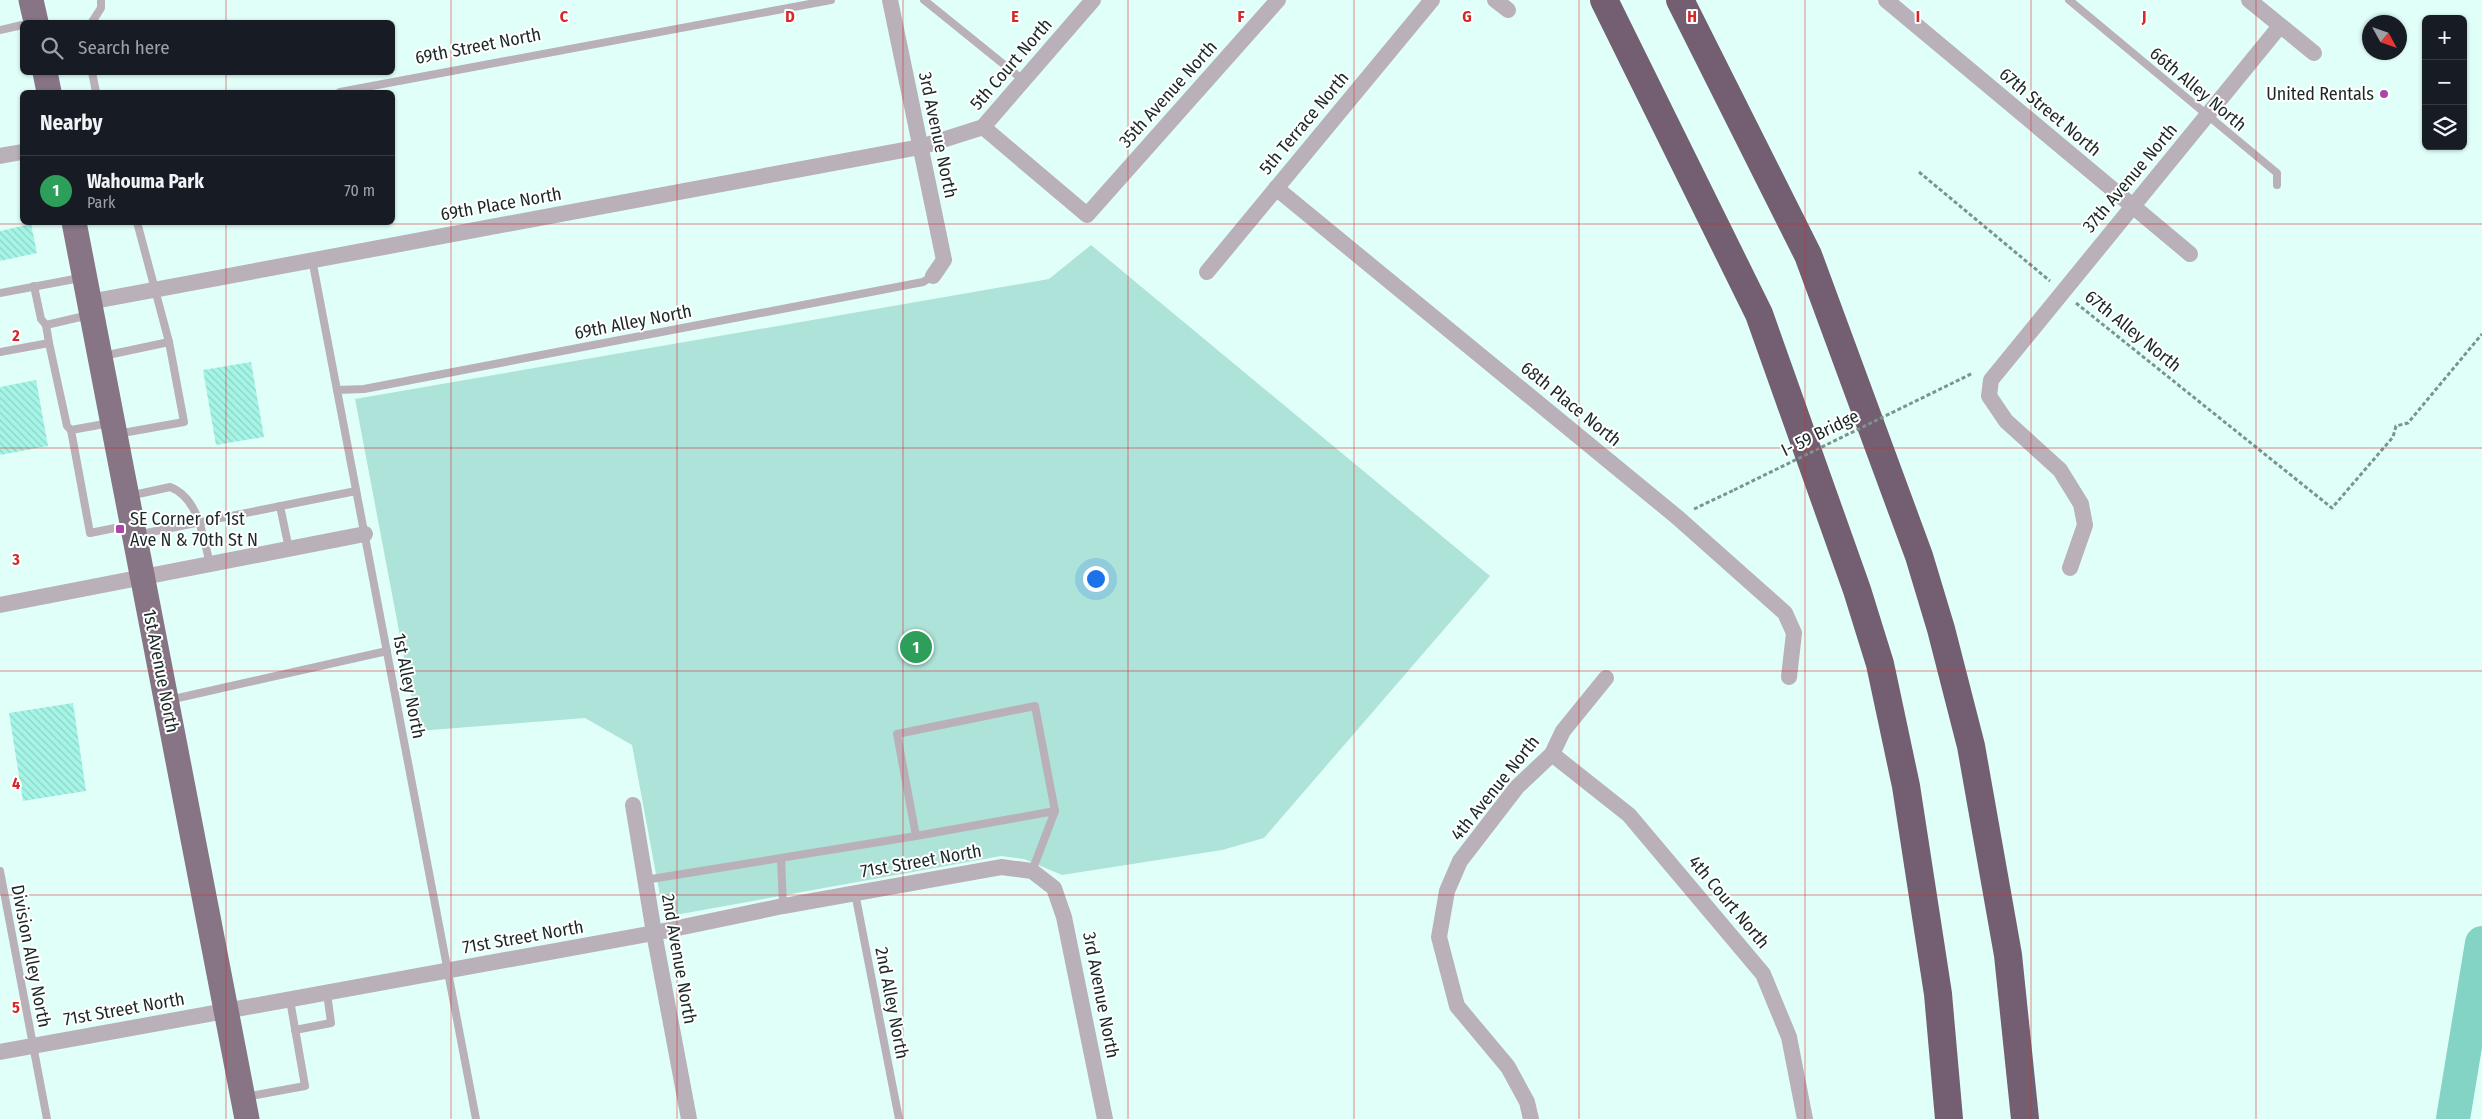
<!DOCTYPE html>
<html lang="en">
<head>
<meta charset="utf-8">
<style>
	:root { --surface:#171b24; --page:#20242c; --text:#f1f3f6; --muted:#9ea1a6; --line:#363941; --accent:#0f766e }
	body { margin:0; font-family:"Fira Sans Condensed",sans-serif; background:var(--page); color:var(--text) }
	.controls { position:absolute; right:15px; top:15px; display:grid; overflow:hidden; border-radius:8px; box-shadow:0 1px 4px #0004 }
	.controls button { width:45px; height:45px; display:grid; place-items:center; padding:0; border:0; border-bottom:1px solid var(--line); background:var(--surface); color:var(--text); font:25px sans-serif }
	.compass { position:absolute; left:2362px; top:15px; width:45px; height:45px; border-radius:50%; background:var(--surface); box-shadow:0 1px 4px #0004; rotate:130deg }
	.you { position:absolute; left:1095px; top:578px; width:18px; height:18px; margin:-12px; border:4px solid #fff; border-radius:50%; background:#1a73e8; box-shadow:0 0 0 8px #1a73e833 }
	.badge { display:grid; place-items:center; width:32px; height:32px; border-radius:50%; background:var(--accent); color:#fff; font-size:16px; font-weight:700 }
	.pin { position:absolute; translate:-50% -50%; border:2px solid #fff; box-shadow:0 1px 5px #0006 }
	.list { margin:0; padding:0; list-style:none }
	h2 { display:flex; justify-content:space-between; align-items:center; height:65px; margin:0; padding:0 20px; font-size:21px }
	h2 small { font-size:16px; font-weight:400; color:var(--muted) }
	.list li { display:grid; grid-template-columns:32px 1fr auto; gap:15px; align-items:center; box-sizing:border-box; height:70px; padding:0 20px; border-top:1px solid var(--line) }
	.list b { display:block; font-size:19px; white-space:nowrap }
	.list p { margin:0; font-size:16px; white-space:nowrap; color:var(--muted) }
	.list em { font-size:16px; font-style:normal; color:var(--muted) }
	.icon { flex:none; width:28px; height:28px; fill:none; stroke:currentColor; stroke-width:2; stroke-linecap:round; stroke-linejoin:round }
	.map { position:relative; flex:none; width:2482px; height:1119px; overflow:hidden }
	.search { position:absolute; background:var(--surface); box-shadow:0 1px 4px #0004; left:20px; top:20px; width:375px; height:55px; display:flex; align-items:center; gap:12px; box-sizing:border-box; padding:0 18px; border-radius:8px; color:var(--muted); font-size:19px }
	.panel { position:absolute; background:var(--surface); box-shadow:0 1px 4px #0004; left:20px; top:90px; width:375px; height:135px; border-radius:8px }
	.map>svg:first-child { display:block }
</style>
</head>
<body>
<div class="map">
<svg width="2482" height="1119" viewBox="0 0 2482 1119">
	<defs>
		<pattern id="building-back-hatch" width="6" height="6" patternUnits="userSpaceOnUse" patternTransform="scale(1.25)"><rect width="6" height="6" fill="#a5f5e7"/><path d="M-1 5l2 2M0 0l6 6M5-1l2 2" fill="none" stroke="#8dd2c6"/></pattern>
	</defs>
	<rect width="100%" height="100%" fill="#e1fff9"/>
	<path fill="#aee3d9" d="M1091,245L1490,576L1264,838L1222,850L1062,875L1024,859L1001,856L664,917L632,745L585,718L418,731L355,399L1049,279Z"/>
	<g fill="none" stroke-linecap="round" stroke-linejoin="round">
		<path stroke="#84d4c6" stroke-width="34" d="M2453,1119L2482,943"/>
	</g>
	<g fill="url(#building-back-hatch)">
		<path d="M31,224L37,253L0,261V231Z"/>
		<path d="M251,362L264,437L216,445L203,370Z"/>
		<path d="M36,380L48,446L0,455V387Z"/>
		<path d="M73,703L86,791L23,801L9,713Z"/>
	</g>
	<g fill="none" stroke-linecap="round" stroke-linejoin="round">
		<g stroke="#7d938f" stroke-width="3" stroke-dasharray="4 2.5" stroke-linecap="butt">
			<path d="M1919,172L2050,281"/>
			<path d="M2076,303L2332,508L2393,437L2396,426L2408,423L2482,334"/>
			<path d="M1694,509L1734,490"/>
		</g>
		<g stroke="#bab0b9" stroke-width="8">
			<path d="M924,0L1023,80"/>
			<path d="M2069,0L2277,173V185"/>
			<path d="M92,22L101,8V0"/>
			<path d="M0,30L22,25"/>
			<path d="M92,72L96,92"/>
			<path d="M340,92L831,0"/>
			<path d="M312,259L476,1119"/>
			<path d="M34,286L41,319L46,325"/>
			<path d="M0,293L80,278"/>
			<path d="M49,343L67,426L71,430L110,423"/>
			<path d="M0,352L49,343L46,325L89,315"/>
			<path d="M103,356L169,342"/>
			<path d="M337,390L364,389L923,282L933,276"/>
			<path d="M71,430L90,533L130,525"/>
			<path d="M117,434L184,422L169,342L137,222"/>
			<path d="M129,496L170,487C199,498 203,537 210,564"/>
			<path d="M280,506L289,549"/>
			<path d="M136,535L356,491"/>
			<path d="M169,700L387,651"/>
			<path d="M781,858L783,906"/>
			<path d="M0,871L47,1119"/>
			<path d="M1032,871L1055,811"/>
			<path d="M645,880L916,836L1055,811L1035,706L897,734L916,836"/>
			<path d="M855,893L899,1119"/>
			<path d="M295,1030L331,1023L327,993"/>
			<path d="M245,1097L305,1086L290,1000"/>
		</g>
		<g stroke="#bab0b9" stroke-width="16">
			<path d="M890,0L944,260L933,276"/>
			<path d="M1495,0L1508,10"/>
			<path d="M1886,0L2190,254"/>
			<path d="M2249,0L2314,53"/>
			<path d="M983,127L1087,215L1278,0"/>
			<path d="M0,156L22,152"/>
			<path d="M1276,188L1677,517L1785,613L1794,633L1789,677"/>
			<path d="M1207,272L1432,0"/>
			<path d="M89,302L920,147L983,127L1093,0"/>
			<path d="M2070,568L2085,525L2081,504L2060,470L2006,421L1989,396L1991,380L2280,26"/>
			<path d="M0,605L365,534"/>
			<path d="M1552,754L1629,815L1763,974L1789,1037L1805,1119"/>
			<path d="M633,805L654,933L689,1119"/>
			<path d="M0,1052L654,933L783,906L1001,867L1032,871L1054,888L1064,917L1105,1119"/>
			<path d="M1531,1119L1527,1102L1508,1067L1457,1006L1439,937L1447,891L1460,861L1517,787L1552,754L1563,731L1606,678"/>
		</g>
		<g stroke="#877485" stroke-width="25">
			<path d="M31,0L36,22"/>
			<path d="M45,72L49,92"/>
			<path d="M74,222L247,1119"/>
		</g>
		<g stroke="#745f72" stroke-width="28">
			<path d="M1604,0L1759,314L1857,590L1880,664L1906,786L1938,994L1949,1119"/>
			<path d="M1680,0L1808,255L1919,556L1941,629L1971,746L2008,955L2025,1119"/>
		</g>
		<path stroke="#7d938f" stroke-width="3" stroke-dasharray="4 2.5" stroke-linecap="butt" d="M1734,490L1973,373"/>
	</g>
	<path fill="none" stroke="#d62828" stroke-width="1" stroke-opacity="0.55" d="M226,0V22M451,0V1119M677,0V1119M903,0V1119M1128,0V1119M1354,0V1119M1579,0V1119M1805,0V1119M2031,0V1119M2256,0V1119M226,72V92M226,222V1119M0,224H2482M0,448H2482M0,671H2482M0,895H2482"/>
	<g fill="#ac45a9" stroke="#fff" stroke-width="2">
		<circle cx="2384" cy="94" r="5"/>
		<rect x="115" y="524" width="10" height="10" rx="2.5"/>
	</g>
	<g text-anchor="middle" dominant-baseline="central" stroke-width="4" stroke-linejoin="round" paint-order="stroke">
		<g font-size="18" fill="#1b2926" stroke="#fff">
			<text transform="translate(478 46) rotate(-11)">69th Street North</text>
			<text transform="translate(1011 64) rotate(-49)">5th Court North</text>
			<text transform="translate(2198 89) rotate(40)">66th Alley North</text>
			<text transform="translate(1168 94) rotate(-48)">35th Avenue North</text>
			<text transform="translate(2050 112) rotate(40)">67th Street North</text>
			<text transform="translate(1304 123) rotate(-50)">5th Terrace North</text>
			<text transform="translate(938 135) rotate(78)">3rd Avenue North</text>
			<text transform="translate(2130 178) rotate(-50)">37th Avenue North</text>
			<text transform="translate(501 204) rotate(-10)">69th Place North</text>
			<text transform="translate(633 322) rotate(-11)">69th Alley North</text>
			<text transform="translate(2133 331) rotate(39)">67th Alley North</text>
			<text transform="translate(1571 404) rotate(39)">68th Place North</text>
			<text transform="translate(1820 433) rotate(-26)">I- 59 Bridge</text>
			<text transform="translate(161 671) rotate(79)">1st Avenue North</text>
			<text transform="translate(409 686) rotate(79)">1st Alley North</text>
			<text transform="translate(1495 788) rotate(-51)">4th Avenue North</text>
			<text transform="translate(921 861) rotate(-10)">71st Street North</text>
			<text transform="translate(1729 902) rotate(50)">4th Court North</text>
			<text transform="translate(523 937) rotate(-10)">71st Street North</text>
			<text transform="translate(31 956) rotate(79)">Division Alley North</text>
			<text transform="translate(679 959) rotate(80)">2nd Avenue North</text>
			<text transform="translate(1101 995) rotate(79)">3rd Avenue North</text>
			<text transform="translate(892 1003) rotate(79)">2nd Alley North</text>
			<text transform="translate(124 1009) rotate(-10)">71st Street North</text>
		</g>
		<g font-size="18" fill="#1b2926" stroke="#fff" text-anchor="end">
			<text x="2374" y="94">United Rentals</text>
			<text x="130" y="519" text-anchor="start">SE Corner of 1st<tspan x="130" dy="21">Ave N &amp; 70th St N</tspan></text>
		</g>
	</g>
	<g font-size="16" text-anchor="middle" font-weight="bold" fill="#d62828" stroke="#fff" stroke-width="4" stroke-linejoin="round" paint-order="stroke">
		<text x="564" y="22">C</text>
		<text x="790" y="22">D</text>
		<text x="1015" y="22">E</text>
		<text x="1241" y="22">F</text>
		<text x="1467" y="22">G</text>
		<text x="1692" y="22">H</text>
		<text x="1918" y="22">I</text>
		<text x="2144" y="22">J</text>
		<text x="16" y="341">2</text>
		<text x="16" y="565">3</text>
		<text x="16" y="789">4</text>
		<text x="16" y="1013">5</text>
	</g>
</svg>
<div class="controls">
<button>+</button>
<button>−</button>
<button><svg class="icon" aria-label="layers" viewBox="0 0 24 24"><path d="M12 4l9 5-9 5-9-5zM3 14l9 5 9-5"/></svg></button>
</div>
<svg class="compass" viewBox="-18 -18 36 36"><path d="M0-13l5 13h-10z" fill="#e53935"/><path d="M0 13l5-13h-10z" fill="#9ea1a6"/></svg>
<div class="you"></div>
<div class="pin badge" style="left:916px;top:647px;background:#2e9e5b">1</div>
<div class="search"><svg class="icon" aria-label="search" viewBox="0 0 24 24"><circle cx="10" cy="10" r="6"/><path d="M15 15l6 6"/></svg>Search here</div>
<section class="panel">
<h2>Nearby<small></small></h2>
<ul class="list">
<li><span class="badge" style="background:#2e9e5b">1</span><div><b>Wahouma Park</b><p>Park</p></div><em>70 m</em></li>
</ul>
</section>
</div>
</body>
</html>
